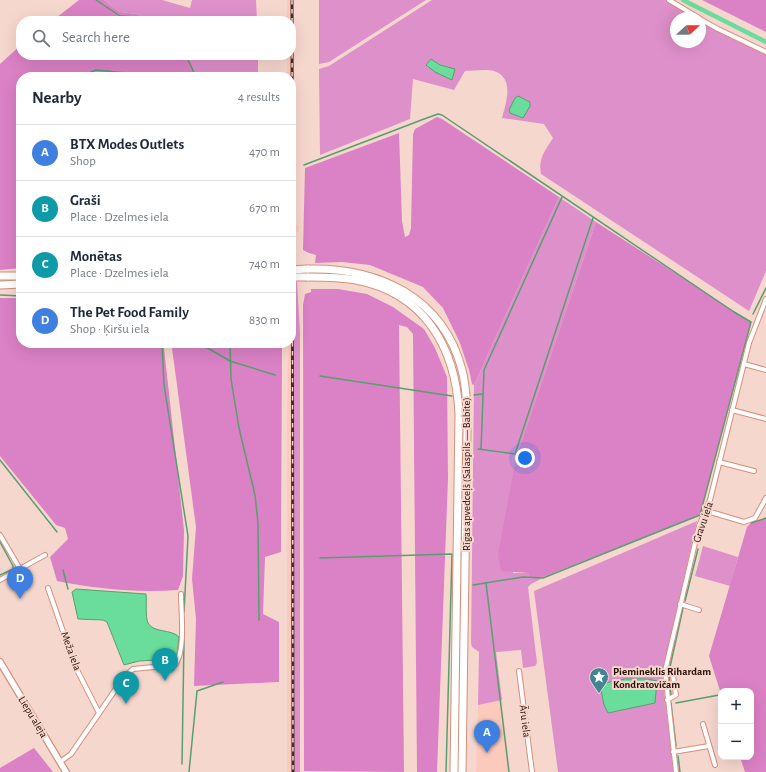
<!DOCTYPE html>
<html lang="en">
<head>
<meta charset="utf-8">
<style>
	:root { --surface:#fff; --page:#f2f2f3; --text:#1f2937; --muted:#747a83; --line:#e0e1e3; --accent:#418495 }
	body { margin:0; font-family:"Alegreya Sans",sans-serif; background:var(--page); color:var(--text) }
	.controls { position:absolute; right:12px; bottom:12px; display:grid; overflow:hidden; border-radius:8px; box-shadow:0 4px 16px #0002 }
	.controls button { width:36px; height:36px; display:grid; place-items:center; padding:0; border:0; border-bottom:1px solid var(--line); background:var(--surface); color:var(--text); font:20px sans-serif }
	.compass { position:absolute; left:670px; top:12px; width:36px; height:36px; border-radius:50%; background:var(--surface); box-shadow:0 4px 16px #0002; rotate:69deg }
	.you { position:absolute; left:525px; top:458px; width:14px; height:14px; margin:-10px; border:3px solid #fff; border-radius:50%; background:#1a73e8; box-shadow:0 0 0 6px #1a73e833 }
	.badge { display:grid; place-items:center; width:26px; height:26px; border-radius:50%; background:var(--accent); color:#fff; font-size:13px; font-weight:700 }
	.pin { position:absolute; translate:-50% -33px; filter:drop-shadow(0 1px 2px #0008) }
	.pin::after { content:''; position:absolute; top:21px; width:14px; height:12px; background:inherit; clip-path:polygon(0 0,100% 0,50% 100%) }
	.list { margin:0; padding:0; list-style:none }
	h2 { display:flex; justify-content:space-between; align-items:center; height:52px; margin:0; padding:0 16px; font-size:17px }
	h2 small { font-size:13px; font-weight:400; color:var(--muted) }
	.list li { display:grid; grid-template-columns:26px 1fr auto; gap:12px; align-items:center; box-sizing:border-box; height:56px; padding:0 16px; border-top:1px solid var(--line) }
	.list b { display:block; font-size:15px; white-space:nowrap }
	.list p { margin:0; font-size:13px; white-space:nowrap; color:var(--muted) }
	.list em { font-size:13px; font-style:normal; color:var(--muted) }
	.icon { flex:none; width:22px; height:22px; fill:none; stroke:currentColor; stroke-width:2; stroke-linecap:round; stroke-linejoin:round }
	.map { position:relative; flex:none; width:766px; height:772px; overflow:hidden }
	.search { position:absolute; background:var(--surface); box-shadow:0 4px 16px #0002; left:16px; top:16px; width:280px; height:44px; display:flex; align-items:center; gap:10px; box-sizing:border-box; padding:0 14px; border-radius:16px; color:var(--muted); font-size:15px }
	.panel { position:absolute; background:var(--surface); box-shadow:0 4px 16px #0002; left:16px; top:72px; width:280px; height:276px; border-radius:16px }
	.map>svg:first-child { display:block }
</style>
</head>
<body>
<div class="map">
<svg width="766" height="772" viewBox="0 0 766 772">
	<rect width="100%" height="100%" fill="#f6d7ce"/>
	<g fill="#fccabc">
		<path d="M287,0H294L295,224L299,225V232H295V266H291V77H287V55H291V21H287Z"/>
		<path d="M291,281H294V772H287V424L288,343H291Z"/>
		<path d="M502,700L510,772H476L478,705Z"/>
	</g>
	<g fill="#de90ca">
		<path d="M104,0H162L190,8L192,0H256L257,21H155L137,14L120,12Z"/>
		<path d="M319,0H426L329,62L319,64Z"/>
		<path d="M432,0H665L694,18H676V42H700V21L766,55V271L749,311L541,174C538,158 545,151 553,138L544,124L502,118C506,103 515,78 494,71C486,69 473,71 465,71L454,90L413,79L410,119L320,155L319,69L329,66Z"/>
		<path d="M186,55H258V77H196Z"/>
		<path d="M559,197L596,222L516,458L513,573H528L538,579L543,578L531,584L528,587L537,663L535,666L523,668L521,650L496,652L502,700L478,705L479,652L472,647L471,643L474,385Z"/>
		<path d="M294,282H297L300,333V772H294Z"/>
		<path d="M697,521L662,674L674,772H558L534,591Z"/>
		<path d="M703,546L738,557L730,586L695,576Z"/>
	</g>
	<g fill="#db81c5">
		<path d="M79,0H104L120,12L137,14L155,21H52Z"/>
		<path d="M702,0H766V32Z"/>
		<path d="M21,45V55H186L196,77H21V268L0,270V64Z"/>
		<path d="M437,117L442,119L559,197L474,385L472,384L469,370L460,343L443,308L423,287L370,265L342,262L315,263L316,255L309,253L303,250L305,168L399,133L402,221L405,237L409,235L411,228L413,134L415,129Z"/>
		<path d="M596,222L751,322L700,515L538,579L531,578L528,573L501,571L498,555L516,458Z"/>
		<path d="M311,289H338L367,294L393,307L424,329L435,348L447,377L448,478L437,772H417L413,334L407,327L399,325L404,772L304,771L303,305L305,294L311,292Z"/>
		<path d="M0,298H21V343H165L164,348L184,530L183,576L178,590C137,593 98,589 57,581L50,557L68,539L65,528L56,525L0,456Z"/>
		<path d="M173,343H282L281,552L265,557L263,614L279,622V682L194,686L196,619L192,579L196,527L172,348Z"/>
		<path d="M766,518V772H745L740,757H751V691H721V694L709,656L747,527L751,523Z"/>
		<path d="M34,748L53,772H0V768Z"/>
	</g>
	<g fill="#6adc9c" stroke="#579f70">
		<path d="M431,59L440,65L455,69L452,80L435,72L426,65Z"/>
		<path d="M518,96L530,102V106L523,118L510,113L509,110L515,98Z"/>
		<path d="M76,589L146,594C147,602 145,616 148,623C153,633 172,629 179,637L177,655L173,659L139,661L124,665L107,622L103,620L78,619L72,592Z"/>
		<path d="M625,679H648L657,681L655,703L608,713L604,705L600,684Z"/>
	</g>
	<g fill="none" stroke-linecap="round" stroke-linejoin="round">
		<g stroke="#579f70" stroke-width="1.5">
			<path d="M96,0L120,16L136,17L149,21"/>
			<path d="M186,55L196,77"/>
			<path d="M87,77L91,72L96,70L167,77"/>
			<path d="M304,165L424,119L438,114L442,115L734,312L751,322L700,515L543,578L523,577L473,585"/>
			<path d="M0,295L21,296"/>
			<path d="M753,314L766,288"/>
			<path d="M162,343L164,385L188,536L184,612"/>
			<path d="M199,343L230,361L275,375"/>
			<path d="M230,343L231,379L239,428L255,495L258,523L259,620"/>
			<path d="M320,376L452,396"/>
			<path d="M474,395L483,394"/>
			<path d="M478,449L515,454L593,218"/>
			<path d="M481,449L484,370L562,197"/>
			<path d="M0,460L57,532"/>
			<path d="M751,523L766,518"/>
			<path d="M0,542L13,566V569L0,575"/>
			<path d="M700,542L703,525"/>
			<path d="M320,558L452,554L446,772"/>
			<path d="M63,570L68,589"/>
			<path d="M486,583L509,772"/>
			<path d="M685,601L698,549"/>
			<path d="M670,667L683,608"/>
			<path d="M669,675L671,695"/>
			<path d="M671,703L676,746"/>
			<path d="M676,703L719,695"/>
			<path d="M678,756L680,772"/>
			<path d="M182,764L184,640"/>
			<path d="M189,772L197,691L223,682"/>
		</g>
		<path stroke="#6adc9c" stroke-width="4.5" d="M683,0L766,42"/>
		<defs>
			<g id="street">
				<path d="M669,0L699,18"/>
				<path d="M700,19L718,29L766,52"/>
				<path d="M744,364L766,370"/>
				<path d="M732,410L766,419"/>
				<path d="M719,462L754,471"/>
				<path d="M707,511L744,522L755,518L766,498"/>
				<path d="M0,535L20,569"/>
				<path d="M0,580L45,555"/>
				<path d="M48,588L75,666L99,713"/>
				<path d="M680,604L699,610"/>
				<path d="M519,671L532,772"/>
				<path d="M665,671L672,670L676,695L667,700"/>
				<path d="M703,724L715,765"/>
				<path d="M673,752L709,746"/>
				<path d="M60,762L71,754L124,677L133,669L175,665C186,651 181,612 181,594"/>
				<path d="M676,772L665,671L699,526L710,500L749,343L766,299"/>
			</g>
			<path id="secondary" d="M0,662L66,772"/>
			<g id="highway">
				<path d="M307,269C378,267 443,297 462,370C467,390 467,411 467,431L462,772"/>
				<path d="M0,276H21"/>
				<path d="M307,277C323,277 340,277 356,280C425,293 456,348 459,414L454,772"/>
				<path d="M0,285L21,284"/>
			</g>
		</defs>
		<use href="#street" stroke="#d58f7b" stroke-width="6"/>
		<use href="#secondary" stroke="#d58f7b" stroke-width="8"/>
		<use href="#highway" stroke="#d58f7b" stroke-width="9"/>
		<use href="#street" stroke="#fff" stroke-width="4"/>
		<use href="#secondary" stroke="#fff" stroke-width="5.5"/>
		<use href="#highway" stroke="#fff" stroke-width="7"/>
		<defs>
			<path id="rail" d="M292,0L293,772"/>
		</defs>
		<use href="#rail" stroke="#462c23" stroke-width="3"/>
		<use href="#rail" stroke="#f6d7ce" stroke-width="1.5" stroke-dasharray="4.5" stroke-linecap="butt"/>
		<defs>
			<g id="highway-bridge">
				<path d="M291,270L307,269"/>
				<path d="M291,277H307"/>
			</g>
		</defs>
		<use href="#highway-bridge" stroke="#d58f7b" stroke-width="9" stroke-linecap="butt"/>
		<use href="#highway-bridge" stroke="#fff" stroke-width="7"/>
	</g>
	<defs>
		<symbol id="sight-pin" viewBox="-11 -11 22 30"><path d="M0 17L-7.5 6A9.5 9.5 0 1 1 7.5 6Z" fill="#418495" stroke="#f6d7ce"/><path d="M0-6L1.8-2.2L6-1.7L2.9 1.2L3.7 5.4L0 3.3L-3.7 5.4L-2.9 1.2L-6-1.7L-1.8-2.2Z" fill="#fff"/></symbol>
	</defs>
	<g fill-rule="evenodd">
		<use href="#sight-pin" x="588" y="666" width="22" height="30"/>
	</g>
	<g text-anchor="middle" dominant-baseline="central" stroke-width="4" stroke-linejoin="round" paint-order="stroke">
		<g font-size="11" fill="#2b1109" stroke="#f6d7ce">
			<text transform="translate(466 474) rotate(-90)">Rīgas apvedceļš (Salaspils — Babīte)</text>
			<text transform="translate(703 522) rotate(-71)">Gravu iela</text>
			<text transform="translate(71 651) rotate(70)">Meža iela</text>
			<text transform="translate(33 717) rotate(59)">Liepu aleja</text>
			<text transform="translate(525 721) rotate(83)">Āru iela</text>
		</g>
		<g font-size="11" font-weight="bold" fill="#2b1109" stroke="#f6d7ce" text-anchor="start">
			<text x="613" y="671">Piemineklis Rihardam<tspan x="613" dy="13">Kondratovičam</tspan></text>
		</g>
	</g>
</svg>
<div class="controls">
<button>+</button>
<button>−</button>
</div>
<svg class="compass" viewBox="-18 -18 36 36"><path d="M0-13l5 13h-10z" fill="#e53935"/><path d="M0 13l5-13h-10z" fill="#747a83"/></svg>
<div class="you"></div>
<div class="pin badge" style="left:487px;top:753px;background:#3f7fe0">A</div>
<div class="pin badge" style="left:165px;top:681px;background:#0f9aa8">B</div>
<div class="pin badge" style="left:126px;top:704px;background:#0f9aa8">C</div>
<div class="pin badge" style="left:20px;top:599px;background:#3f7fe0">D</div>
<div class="search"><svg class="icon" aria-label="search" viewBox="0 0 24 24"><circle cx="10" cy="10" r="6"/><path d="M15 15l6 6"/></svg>Search here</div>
<section class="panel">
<h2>Nearby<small>4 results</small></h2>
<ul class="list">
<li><span class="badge" style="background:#3f7fe0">A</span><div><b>BTX Modes Outlets</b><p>Shop</p></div><em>470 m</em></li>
<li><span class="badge" style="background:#0f9aa8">B</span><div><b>Graši</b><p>Place · Dzelmes iela</p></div><em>670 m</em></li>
<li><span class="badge" style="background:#0f9aa8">C</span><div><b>Monētas</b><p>Place · Dzelmes iela</p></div><em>740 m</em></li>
<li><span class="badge" style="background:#3f7fe0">D</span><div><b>The Pet Food Family</b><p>Shop · Ķiršu iela</p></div><em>830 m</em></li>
</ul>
</section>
</div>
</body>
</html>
